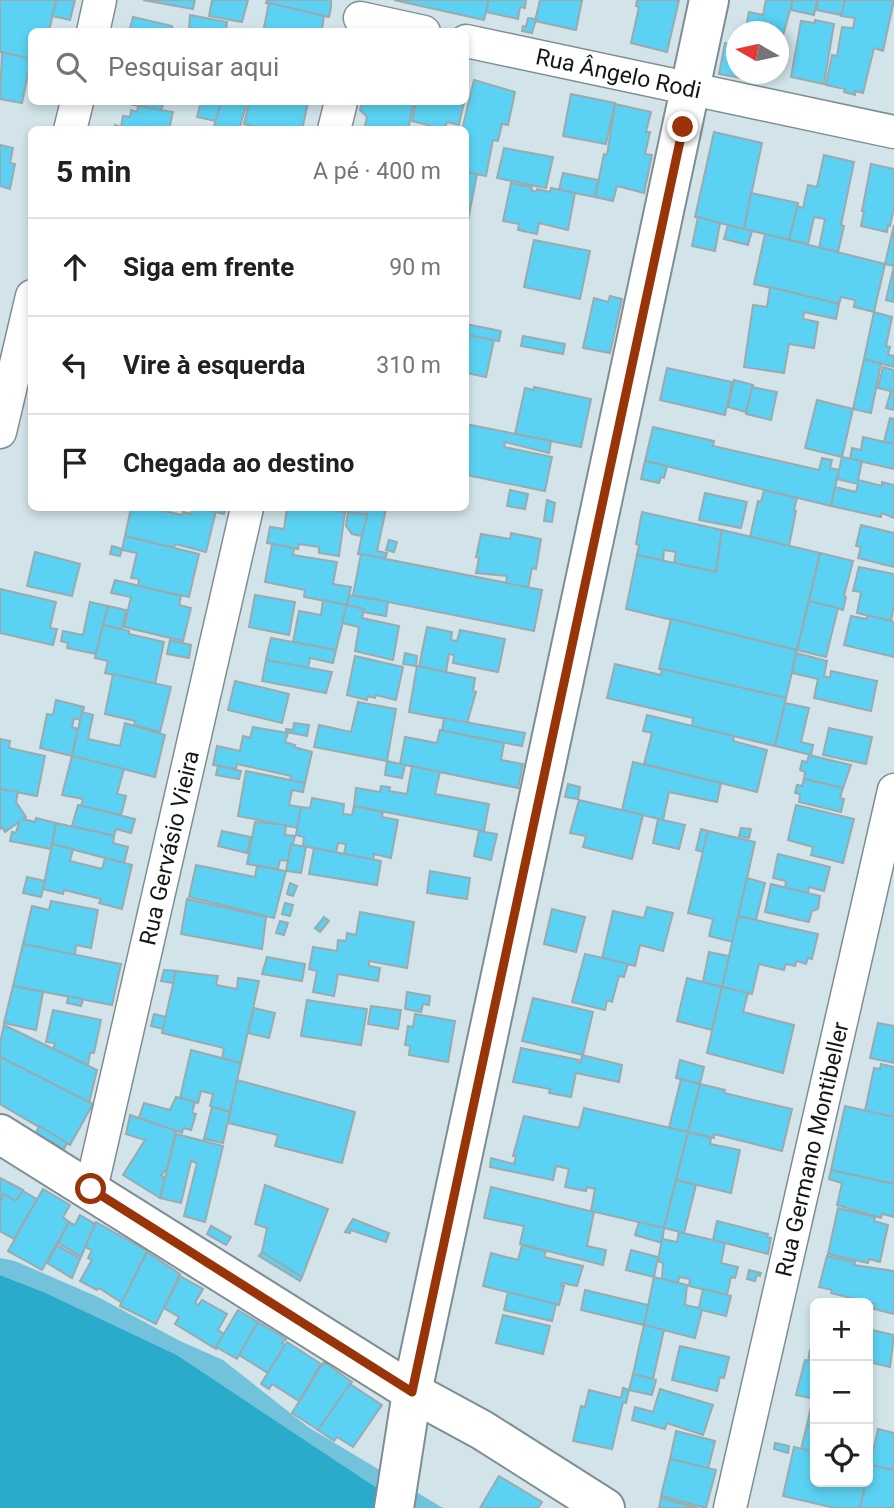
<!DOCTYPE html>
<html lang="pt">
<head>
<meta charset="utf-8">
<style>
	:root { --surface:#fff; --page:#f6f6f6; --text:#202124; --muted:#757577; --line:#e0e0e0 }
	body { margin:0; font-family:Roboto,sans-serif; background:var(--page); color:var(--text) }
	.controls { position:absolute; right:21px; bottom:21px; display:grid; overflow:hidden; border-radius:10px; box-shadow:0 4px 10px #0003 }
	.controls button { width:63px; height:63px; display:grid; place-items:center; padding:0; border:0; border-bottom:2px solid var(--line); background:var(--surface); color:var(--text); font:35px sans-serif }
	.compass { position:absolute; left:726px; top:21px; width:63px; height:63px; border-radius:50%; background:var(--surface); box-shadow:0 4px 10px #0003; rotate:279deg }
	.stop { position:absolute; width:21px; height:21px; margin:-16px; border:5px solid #993408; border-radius:50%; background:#fff }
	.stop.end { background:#993408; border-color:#fff; box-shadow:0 2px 7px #0008 }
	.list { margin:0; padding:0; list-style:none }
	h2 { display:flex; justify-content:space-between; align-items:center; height:91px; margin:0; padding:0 28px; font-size:30px }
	h2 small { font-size:23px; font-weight:400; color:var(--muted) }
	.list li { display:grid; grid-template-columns:46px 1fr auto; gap:21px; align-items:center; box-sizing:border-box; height:98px; padding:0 28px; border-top:2px solid var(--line) }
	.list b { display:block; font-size:26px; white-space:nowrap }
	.list em { font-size:23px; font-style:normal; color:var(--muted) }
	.icon { flex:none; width:38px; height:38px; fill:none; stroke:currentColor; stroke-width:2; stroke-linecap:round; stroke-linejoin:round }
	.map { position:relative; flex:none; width:894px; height:1508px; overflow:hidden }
	.search { position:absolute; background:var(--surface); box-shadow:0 4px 10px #0003; left:28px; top:28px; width:441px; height:77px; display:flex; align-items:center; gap:18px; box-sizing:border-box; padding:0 24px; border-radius:10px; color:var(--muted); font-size:26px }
	.panel { position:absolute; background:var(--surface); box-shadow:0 4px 10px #0003; left:28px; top:126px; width:441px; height:385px; border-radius:10px }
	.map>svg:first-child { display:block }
</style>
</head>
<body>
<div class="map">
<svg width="894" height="1508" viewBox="0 0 894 1508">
	<rect width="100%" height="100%" fill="#d2e4e9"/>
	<path fill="#71c2da" d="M0,1258L15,1261L98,1297L180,1341L223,1360L308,1427L443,1508H407L177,1355L46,1293L0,1275Z"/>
	<path fill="#2aabcc" d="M0,1275L46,1293L177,1355L407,1508H0Z"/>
	<g fill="#5bd2f3" stroke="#9aaaaf" stroke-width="2">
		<path d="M0,0H56L49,32H32L31,59L0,52Z"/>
		<path d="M57,0H75L70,20L52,16Z"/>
		<path d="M143,0H195L193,9Z"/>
		<path d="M212,0H248L242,22L209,16Z"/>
		<path d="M267,0H331V7L329,17L266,3Z"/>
		<path d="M394,0H489L484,20Z"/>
		<path d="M489,0H526L525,8L520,7L518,19L486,12Z"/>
		<path d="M540,0H582L576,30L535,21Z"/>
		<path d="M637,0H679L667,52L631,43L639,7L636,6Z"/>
		<path d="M766,0H793L778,53V32H745L749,12L763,15Z"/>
		<path d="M793,0H817L814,15L791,10Z"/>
		<path d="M818,0H845L842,15L816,10Z"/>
		<path d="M845,0H894L883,51L874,48L863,93L855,91V95L844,92L845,89L826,85L832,55L837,56L842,27L853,28L855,18L841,16Z"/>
		<path d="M269,3L324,16L322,29L327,32H263Z"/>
		<path d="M190,15L227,22L226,32L189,28Z"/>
		<path d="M133,17L172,26V28L185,32H129Z"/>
		<path d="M528,18L536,19L532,33L522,31L523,26L526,27Z"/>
		<path d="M815,20L834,24L824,84L791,77L801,21L815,23Z"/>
		<path d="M725,43L736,46V74H754L752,80L719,74Z"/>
		<path d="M2,52L31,59L22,103L0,99Z"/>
		<path d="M474,80L515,92L508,125L502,124L498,141L493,140L486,176L466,172V130H462Z"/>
		<path d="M571,94L615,103L606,144L563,136Z"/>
		<path d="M130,102H164L161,110L129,104Z"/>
		<path d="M201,102H221L216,121L197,117Z"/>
		<path d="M221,102H247L239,130H213Z"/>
		<path d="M249,102L308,103L302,130H268L244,124Z"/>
		<path d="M362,102H414L408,130H364L367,117L360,110Z"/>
		<path d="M416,102H464L459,125L447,122L445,129L430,130L431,126L412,121Z"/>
		<path d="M615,104L651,112L646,132H650L645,154L652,155L644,193L617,186L613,201L595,197L604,154L607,155Z"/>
		<path d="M138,106L173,112L169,130H114L115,125L121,127L123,116L130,117L131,110L137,112Z"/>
		<path d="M714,132L762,143L744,229L695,217Z"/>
		<path d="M0,145L13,148L10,163L15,164L10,189L0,186Z"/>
		<path d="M504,148L553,157L546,188L497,178Z"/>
		<path d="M824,155L854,162L841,225L844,226L838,252L819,248L825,219L814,217L808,244L789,240L797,206L803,208L808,185L817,187Z"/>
		<path d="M871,164L894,169V208L890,226L888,225L887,232L861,226L864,211H862Z"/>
		<path d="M466,172L477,174L467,225H466Z"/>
		<path d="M563,173L598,180L595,197L559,190Z"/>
		<path d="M511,183L532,187L531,190L536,192L537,189L550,192L551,188L575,193L568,230L539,223L537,234L518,230L519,224L503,221Z"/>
		<path d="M751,193L798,203L789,240L744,229Z"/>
		<path d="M698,217L720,223L715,251L692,246Z"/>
		<path d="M728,225L752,231L748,245L724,239Z"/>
		<path d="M894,225V266L885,264Z"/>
		<path d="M765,234L885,264L874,312L854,307L855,300L841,297L839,304L754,284Z"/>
		<path d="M534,240L590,251L580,299L524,287Z"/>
		<path d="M894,266V302L886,300Z"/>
		<path d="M770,287L839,304L836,319L804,312L803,319L818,322L814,348L789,344L784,373L744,367L753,305L767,307Z"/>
		<path d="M610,296L622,299L610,353L583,348L594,298L608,302Z"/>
		<path d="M874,312L892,317L886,346L890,347L888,355L894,356V367L864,359Z"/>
		<path d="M466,324L501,331L499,341L466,335Z"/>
		<path d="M466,335L494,340L486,377L466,373Z"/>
		<path d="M523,336L565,344L563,354L521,346Z"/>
		<path d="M864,359L881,364L871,413L853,409Z"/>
		<path d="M883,367L894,370V410L886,408L891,391L878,388Z"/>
		<path d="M667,368L732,382L725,415L660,400Z"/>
		<path d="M734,380L753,385L746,412L728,407Z"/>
		<path d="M534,387L591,399L581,447L515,434L525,388L534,390Z"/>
		<path d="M752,387L777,392L771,420L746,414Z"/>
		<path d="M817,400L853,409L842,457L805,448Z"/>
		<path d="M890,418L894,419V444L884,442Z"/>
		<path d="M466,424L551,441L549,453L505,442L504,447L552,457L545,491L466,475Z"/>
		<path d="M653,427L714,441L713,446L819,470L822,458L832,460L830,468L839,470L831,506L645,461Z"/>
		<path d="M863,437L894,444V469L850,459L852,448L861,450Z"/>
		<path d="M842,457L862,461L858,480L882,486V482L894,485V518L882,513L881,517L831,506L835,487L856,492L858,484L837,479Z"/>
		<path d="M645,461L667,466L664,478L661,477L659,483L641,479Z"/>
		<path d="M510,490L528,494L525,509L507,506Z"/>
		<path d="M764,490L797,498L794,510L796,511L789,546L750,537L758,501L761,502Z"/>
		<path d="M705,493L747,502L741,528L699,520Z"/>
		<path d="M547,500L555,503L552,522L544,521Z"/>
		<path d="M131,508H161L160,510L182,515L183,512L191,514L193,508L216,511L206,552L175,544L174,548L125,536Z"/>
		<path d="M200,508H226L224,514Z"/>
		<path d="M287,508H315L345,512L339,556L319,553V547L299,544L298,549L267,543L270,527L284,529Z"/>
		<path d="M325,508H368L367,515Z"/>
		<path d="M368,508L386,509L377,551L387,553L385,559L358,554Z"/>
		<path d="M348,512L367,515L362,536L352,534L346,526Z"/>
		<path d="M642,512L722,530L716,572L674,563L676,552L664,550L663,561L637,555L639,545L636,544Z"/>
		<path d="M861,525L894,533V567L858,558L861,547L856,546Z"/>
		<path d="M722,530L820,553L797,650L626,609L637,555L716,572Z"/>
		<path d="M511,533L541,539L536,569L532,568L528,588L506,583L507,576L476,573L479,558L476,557L481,534L510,539Z"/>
		<path d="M125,536L199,554L189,597L138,586L139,579L131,578L137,553L122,550Z"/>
		<path d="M389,540L397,542L394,552L386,550Z"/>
		<path d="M272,544L294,548L293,555L337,562L333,584L351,587L347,605L304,597L305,590L265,582Z"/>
		<path d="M112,546L122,549L120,556L110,554Z"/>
		<path d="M35,552L80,564L72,596L27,586Z"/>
		<path d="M820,553L853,561L844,596L846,597L843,610L809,601Z"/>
		<path d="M361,554L542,590L534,631L353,595Z"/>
		<path d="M859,567L894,574V605L891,621L857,613L861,592L853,591Z"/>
		<path d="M115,580L181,596L179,605L191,608L183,641L124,627L131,597L111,593Z"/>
		<path d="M0,589L56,602L50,628L57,629L53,645L0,633Z"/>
		<path d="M255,595L295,602L289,635L249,627Z"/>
		<path d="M349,595L388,602L386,616L363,612L364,609L347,605Z"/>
		<path d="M323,600L347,605L336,650L293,642L299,611L321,615Z"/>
		<path d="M809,601L838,608L826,657L797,650Z"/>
		<path d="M90,602L108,606L96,654L67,648L68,643L61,641L63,631L83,635Z"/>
		<path d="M347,605L364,609L362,618L399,626L393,660L355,651L359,627L342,623Z"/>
		<path d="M108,606L126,610L122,629L103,625Z"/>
		<path d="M868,615L894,622V657L844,645L851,616L866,619Z"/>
		<path d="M671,619L797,650L786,698L659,669Z"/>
		<path d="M103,625L129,631V634L164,642L155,684L105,673L108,661L95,658Z"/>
		<path d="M427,627L452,632L451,640L457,641L460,630L505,639L498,672L453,663L454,655L449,654L446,672L419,667Z"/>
		<path d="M271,638L336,650L333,663L310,658L308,668L266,660Z"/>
		<path d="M170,640L191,645L189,658L167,654Z"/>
		<path d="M405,653L417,656L416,666L403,664Z"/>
		<path d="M796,653L827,661L824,676L830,678L831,671L877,681L871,711L814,698L818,679L792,673Z"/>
		<path d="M355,656L403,667L396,700L376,695L375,698L368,696L367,700L347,695Z"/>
		<path d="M266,660L332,672L326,693L262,681Z"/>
		<path d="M615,664L661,675L662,669L786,698L775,746L692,726L693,718L607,698Z"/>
		<path d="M417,666L475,678L473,691L476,692L467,723L409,712Z"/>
		<path d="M113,674L171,687L160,732L134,725L135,721L105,714Z"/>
		<path d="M235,681L289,694L282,723L228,710Z"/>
		<path d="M56,700L84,707L80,720L74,718L72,727L78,729L72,756L40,748L47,714L53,715Z"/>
		<path d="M358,702L396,709L387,761L314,747L319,725L351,732Z"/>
		<path d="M785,703L809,708L801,742L813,745L811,755L775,746Z"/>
		<path d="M82,712L93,715L88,739L120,746L125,723L165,735L155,777L72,756Z"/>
		<path d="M647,715L734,736L733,741L767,750L757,792L644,764L652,733L643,731Z"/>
		<path d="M444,718L525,733L522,746L442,731Z"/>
		<path d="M294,723L309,725L307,736L286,732V729L293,730Z"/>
		<path d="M253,727L288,733L285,742L295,745L294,747L312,752L305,783L290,780L291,776L237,764L236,769L213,765L217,746L240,751L243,736L250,738Z"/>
		<path d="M829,728L872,737L866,764L823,755Z"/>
		<path d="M440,730L504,743L501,760L523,764L518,788L400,764L405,737L437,743Z"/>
		<path d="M0,739L10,741L9,748L45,756L37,796L0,789Z"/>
		<path d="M809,755L851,765L843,788L804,779L805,772L800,770L802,761L807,762Z"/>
		<path d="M72,756L124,769L117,794L126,796L121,815L81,806L83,799L62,795Z"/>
		<path d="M387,761L405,765L402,778L385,775Z"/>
		<path d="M633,762L721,783L717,802L669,792L663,820L622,810Z"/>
		<path d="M218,766L241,771L239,779L216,775Z"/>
		<path d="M412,766L440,772L435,794L489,804L484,831L354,806L356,788L380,792L381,786L390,787L389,791L407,794Z"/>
		<path d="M246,771L305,783L303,792L292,790L289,805L301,807L298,828L238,816Z"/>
		<path d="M804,779L843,788L840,798L844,799L841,812L799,802L800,794L795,793L797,785L802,786Z"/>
		<path d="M568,784L580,787L578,799L565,797Z"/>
		<path d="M0,789L18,792L16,802L26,817L23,819L35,822L36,818L56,823L51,849L10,841L12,832L16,833L19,822L5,832L2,827L0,829Z"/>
		<path d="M312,798L344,804L343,814L352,815L354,806L383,812L382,817L398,820L391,858L374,854L373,860L344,854L346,844L338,843L336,853L303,846L304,837L296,835L301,807L310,808Z"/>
		<path d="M579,800L643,815L632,859L583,847L586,836L570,833Z"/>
		<path d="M78,805L135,819L131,833L116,829L114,836L72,826Z"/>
		<path d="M796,805L854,819L843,863L811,855L813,847L788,840Z"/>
		<path d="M658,819L685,825L679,849L653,843Z"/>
		<path d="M255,822L286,825L285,835L295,836L288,861L280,860L278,869L247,864Z"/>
		<path d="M56,823L114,836L113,843L128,847L124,863L52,844Z"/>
		<path d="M741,828L751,829L749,838L739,836Z"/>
		<path d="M701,829L708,831L703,852L696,850Z"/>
		<path d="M222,831L251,837L247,853L218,846Z"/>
		<path d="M479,831L497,834L491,860L474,856Z"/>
		<path d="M708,831L755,842L733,942L709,936L713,919L688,913Z"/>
		<path d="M52,844L73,849L70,861L102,869L105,858L132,865L122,909L99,903L101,899L64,890L63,894L43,889Z"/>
		<path d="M291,844L306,847L301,873L286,871Z"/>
		<path d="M314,848L381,861L377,885L309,874Z"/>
		<path d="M778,854L830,867L824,891L809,887L808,893L785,888L786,881L773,878Z"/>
		<path d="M196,865L255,877L257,866L286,871L274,918L189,897Z"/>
		<path d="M430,871L470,878L467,899L427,893Z"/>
		<path d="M27,877L45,881L41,897L23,893Z"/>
		<path d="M747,878L765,883L756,920L738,916Z"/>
		<path d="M290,883L297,886L293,896L287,894Z"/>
		<path d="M771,884L820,896L818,909L812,911L809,922L765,912Z"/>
		<path d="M187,899L266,917L262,949L181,934Z"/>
		<path d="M51,901L98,910L91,948L76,945L75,955L23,944L32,906L49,910Z"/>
		<path d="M285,903L293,905L290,916L282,914Z"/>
		<path d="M647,907L673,913L663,951L640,945L635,966L602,958L613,911L644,918Z"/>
		<path d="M552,909L585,917L576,952L544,944Z"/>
		<path d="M360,912L414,922L407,968L369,961V966L380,968L378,981L338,974L334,996L313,992L317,971L309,969L313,947L337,951L338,940L346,941L347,933L356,935Z"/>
		<path d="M738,916L818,934L812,959L808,958L806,964L797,961L795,966L786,964L784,970L759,964L752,994L722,987Z"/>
		<path d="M324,917L329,921L320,932L315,928Z"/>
		<path d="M280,921L288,923L284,935L276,933Z"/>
		<path d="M23,944L121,964L112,1005L13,986Z"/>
		<path d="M709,952L729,956L722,987L703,982Z"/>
		<path d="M585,954L628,964L624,977L619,976L612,1002L607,1000L605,1010L572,1002Z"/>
		<path d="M267,957L305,964L302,981L262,974Z"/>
		<path d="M164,970L176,971L173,983L161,981Z"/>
		<path d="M176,971L218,976L216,985L237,989L238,978L259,981L241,1063L222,1059L224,1048L162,1033Z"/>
		<path d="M687,978L722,987L712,1030L677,1021Z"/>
		<path d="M13,986L43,992L36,1030L4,1023Z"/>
		<path d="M722,987L748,993L743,1012L794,1025L783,1073L707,1053Z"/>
		<path d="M407,992L430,996L429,1005L423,1004L421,1012L405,1009Z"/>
		<path d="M68,996L83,999L81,1006L67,1003Z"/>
		<path d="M533,998L593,1012L583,1055L522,1041Z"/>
		<path d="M307,1000L367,1009L361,1045L301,1036Z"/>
		<path d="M371,1006L401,1010L398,1029L368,1024Z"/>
		<path d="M254,1008L275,1013L269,1038L248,1033Z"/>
		<path d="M53,1010L101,1020L94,1053H90L88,1065L53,1049L55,1043L46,1042Z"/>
		<path d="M154,1014L166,1017L163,1029L151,1026Z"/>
		<path d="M415,1014L455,1021L448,1062L409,1055L410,1046L405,1045L408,1026L413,1027Z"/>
		<path d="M878,1023L894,1026V1063L870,1058Z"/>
		<path d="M4,1025L97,1070L89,1103L0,1057V1042Z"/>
		<path d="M521,1048L579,1060L578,1062L581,1063L582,1055L622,1065L619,1082L576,1073L571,1097L549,1093L550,1089L513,1082Z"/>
		<path d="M191,1050L241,1063L230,1112L210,1106L213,1094L201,1091L198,1103L180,1098Z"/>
		<path d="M0,1057L93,1104L70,1145L0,1104Z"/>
		<path d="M680,1060L704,1067L700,1084L676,1078Z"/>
		<path d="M881,1064L894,1067V1117L865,1111L874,1068L880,1069Z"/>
		<path d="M681,1079L700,1084L688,1132L669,1128Z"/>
		<path d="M237,1080L355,1112L342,1163L275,1146L278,1135L228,1123Z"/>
		<path d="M700,1084L725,1090L724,1093L792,1109L782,1151L714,1134V1138L688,1132Z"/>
		<path d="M176,1097L195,1102L192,1113L196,1114L191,1130L183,1128L182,1133L139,1118L144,1103L170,1110Z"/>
		<path d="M845,1106L894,1117V1184L831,1170Z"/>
		<path d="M212,1107L230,1112L223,1143L204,1139Z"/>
		<path d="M584,1108L688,1132L664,1228L591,1211L595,1189L587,1187L586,1191L565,1187L569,1169L556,1166L553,1180L490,1167L491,1158L514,1164L516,1156H513L524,1116L579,1128Z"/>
		<path d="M130,1115L176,1131L167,1169L161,1175L165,1178L160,1198L123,1175L145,1140L126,1134Z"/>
		<path d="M39,1126L67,1143L64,1149L36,1133Z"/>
		<path d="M688,1132L711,1138L710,1144L740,1150L731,1193L676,1180Z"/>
		<path d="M176,1134L223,1146L205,1222L184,1216L197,1163L191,1161L181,1203L160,1198Z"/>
		<path d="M831,1170L894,1184V1217L882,1214L881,1218L837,1205L842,1183L829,1179Z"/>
		<path d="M0,1178L23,1190L16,1201L4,1194L0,1201Z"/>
		<path d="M676,1180L696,1185L684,1233L664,1228Z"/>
		<path d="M265,1185L328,1209L302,1277L262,1252L267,1228L255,1224Z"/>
		<path d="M491,1187L594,1212L587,1246L606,1250L603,1265L520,1244L524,1226L484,1218Z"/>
		<path d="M43,1189L70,1205L63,1217L69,1222L42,1270L8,1251Z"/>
		<path d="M23,1191L37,1199L14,1239L0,1231V1201L4,1194L16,1201Z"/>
		<path d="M838,1208L875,1217L874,1221L888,1225L880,1262L869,1259L868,1263L828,1254Z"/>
		<path d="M80,1215L95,1224L81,1257L58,1243L69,1222L75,1225Z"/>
		<path d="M353,1219L389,1233L386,1242L351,1230L350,1233L345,1232Z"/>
		<path d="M717,1221L768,1234L767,1237L771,1238L768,1254L713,1240Z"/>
		<path d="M96,1222L147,1251L122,1303L99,1288L97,1290L80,1281L92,1260L88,1258L92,1250L85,1247Z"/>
		<path d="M639,1222L664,1228L662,1243L635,1235Z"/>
		<path d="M211,1226L231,1237L226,1245L207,1234Z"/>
		<path d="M679,1232L725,1243L721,1263L738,1267L735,1278L731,1277L727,1295L689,1286L690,1279L679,1277L678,1283L662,1279L663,1263L658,1261L662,1239L677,1242Z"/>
		<path d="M57,1245L80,1259L72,1278L47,1263Z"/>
		<path d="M522,1245L546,1251L544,1257L583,1266L577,1286L562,1283L561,1286H564L559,1305L483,1286L491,1253L518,1260Z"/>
		<path d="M631,1250L658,1257L654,1277L626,1270Z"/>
		<path d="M147,1252L180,1274L156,1324L120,1306Z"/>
		<path d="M262,1252L302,1277L300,1281L259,1256Z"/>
		<path d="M827,1256L855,1262L854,1265L894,1271V1314L874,1309L875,1304L831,1293L832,1290L819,1287Z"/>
		<path d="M749,1270L761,1273L760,1276L757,1275L755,1281L747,1279Z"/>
		<path d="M180,1276L203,1289L195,1303L198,1305L202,1300L227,1314L218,1330L224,1334L216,1349L175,1324L179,1317L164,1308Z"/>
		<path d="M654,1277L687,1285L685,1305L699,1308L703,1289L731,1296L726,1316L702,1310L695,1338L644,1325Z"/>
		<path d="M585,1290L648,1305L644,1325L581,1310Z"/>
		<path d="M508,1292L556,1304L552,1321L504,1310Z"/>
		<path d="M238,1310L258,1322L237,1359L216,1347Z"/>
		<path d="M503,1315L550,1326L543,1354L496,1343Z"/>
		<path d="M258,1322L286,1339L282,1343L285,1345L268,1373L239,1355Z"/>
		<path d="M644,1325L664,1330L653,1379L633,1374Z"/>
		<path d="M868,1329L894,1335L890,1367L868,1362Z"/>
		<path d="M287,1342L321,1364L299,1401L272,1384L269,1389L261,1384Z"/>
		<path d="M680,1346L729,1357L724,1378L720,1377L717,1391L672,1380Z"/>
		<path d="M810,1350L815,1351V1399L796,1395L805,1360L808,1361Z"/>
		<path d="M324,1362L352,1382L318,1430L292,1413Z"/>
		<path d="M633,1374L656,1380L652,1395L629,1390Z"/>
		<path d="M350,1384L382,1405L353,1447L337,1437L334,1441L318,1430Z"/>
		<path d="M623,1388L629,1390L626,1403L623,1402L612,1449L573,1441L581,1406L585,1407L589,1390L621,1398Z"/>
		<path d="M660,1389L713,1405L703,1435L667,1423L665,1429L632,1420L635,1407L653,1412Z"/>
		<path d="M812,1402L815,1403V1427L807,1425Z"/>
		<path d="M807,1425L815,1427V1452L801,1449Z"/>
		<path d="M878,1429L894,1433V1470L870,1465Z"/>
		<path d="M676,1431L715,1441L708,1469L670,1459Z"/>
		<path d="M775,1443L789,1446L788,1453L774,1449Z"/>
		<path d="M794,1447L815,1452V1482H866L860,1508H835L783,1496Z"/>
		<path d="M670,1459L716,1470L706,1508L661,1496Z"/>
		<path d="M870,1465L894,1470V1508H860L866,1482H868Z"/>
		<path d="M499,1476L542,1502L538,1508H480Z"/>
		<path d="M661,1498L698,1508H659Z"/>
	</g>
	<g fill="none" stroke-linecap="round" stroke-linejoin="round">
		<defs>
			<g id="minor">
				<path d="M360,18L424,32"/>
				<path d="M93,32L100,0"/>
				<path id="s1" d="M466,41L894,132"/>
				<path d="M70,130L77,102"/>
				<path d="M334,130L341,102"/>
				<path d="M0,432L32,296"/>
				<path id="s2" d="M91,1189L247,508"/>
				<path id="s3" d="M730,1508L894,790"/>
			</g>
			<path id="tertiary" d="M394,1508L412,1392L709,0"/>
			<path id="secondary" d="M0,1134L412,1392L482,1430L605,1508"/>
		</defs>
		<use href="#minor" stroke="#7e8e93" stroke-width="35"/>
		<use href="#tertiary" stroke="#7e8e93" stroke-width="42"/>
		<use href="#secondary" stroke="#7e8e93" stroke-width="42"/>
		<use href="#minor" stroke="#fff" stroke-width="32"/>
		<use href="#tertiary" stroke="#fff" stroke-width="38"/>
		<use href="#secondary" stroke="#fff" stroke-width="38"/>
	</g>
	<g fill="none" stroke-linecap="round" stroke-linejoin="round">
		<path stroke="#993408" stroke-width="9" d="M91,1189L412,1392L683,127"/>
	</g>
	<g text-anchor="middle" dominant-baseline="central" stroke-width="5" stroke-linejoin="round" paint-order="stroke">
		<g font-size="23" fill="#12181a" stroke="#fff">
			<text stroke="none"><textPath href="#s1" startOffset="156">Rua Ângelo Rodi</textPath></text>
			<text stroke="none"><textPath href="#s2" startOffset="350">Rua Gervásio Vieira</textPath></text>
			<text stroke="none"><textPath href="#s3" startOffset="368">Rua Germano Montibeller</textPath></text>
		</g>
	</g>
</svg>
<div class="controls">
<button>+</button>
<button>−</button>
<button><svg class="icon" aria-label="locate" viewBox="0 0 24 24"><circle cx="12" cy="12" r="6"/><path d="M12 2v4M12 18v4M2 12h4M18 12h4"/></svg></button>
</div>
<svg class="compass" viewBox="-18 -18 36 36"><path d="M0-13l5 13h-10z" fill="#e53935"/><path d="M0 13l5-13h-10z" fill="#757577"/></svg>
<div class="stop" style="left:91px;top:1189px"></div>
<div class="stop end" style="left:683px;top:127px"></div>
<div class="search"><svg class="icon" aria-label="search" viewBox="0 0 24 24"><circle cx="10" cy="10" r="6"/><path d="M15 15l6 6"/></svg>Pesquisar aqui</div>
<section class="panel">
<h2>5 min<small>A pé · 400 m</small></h2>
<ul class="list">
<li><svg class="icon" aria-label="ahead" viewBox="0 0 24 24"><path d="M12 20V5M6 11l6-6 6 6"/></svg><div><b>Siga em frente</b></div><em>90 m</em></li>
<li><svg class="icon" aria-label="left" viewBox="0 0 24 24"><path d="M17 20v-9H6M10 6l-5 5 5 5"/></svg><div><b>Vire à esquerda</b></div><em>310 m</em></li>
<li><svg class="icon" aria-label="arrive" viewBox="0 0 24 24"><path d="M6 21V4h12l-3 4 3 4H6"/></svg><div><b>Chegada ao destino</b></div></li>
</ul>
</section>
</div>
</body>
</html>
